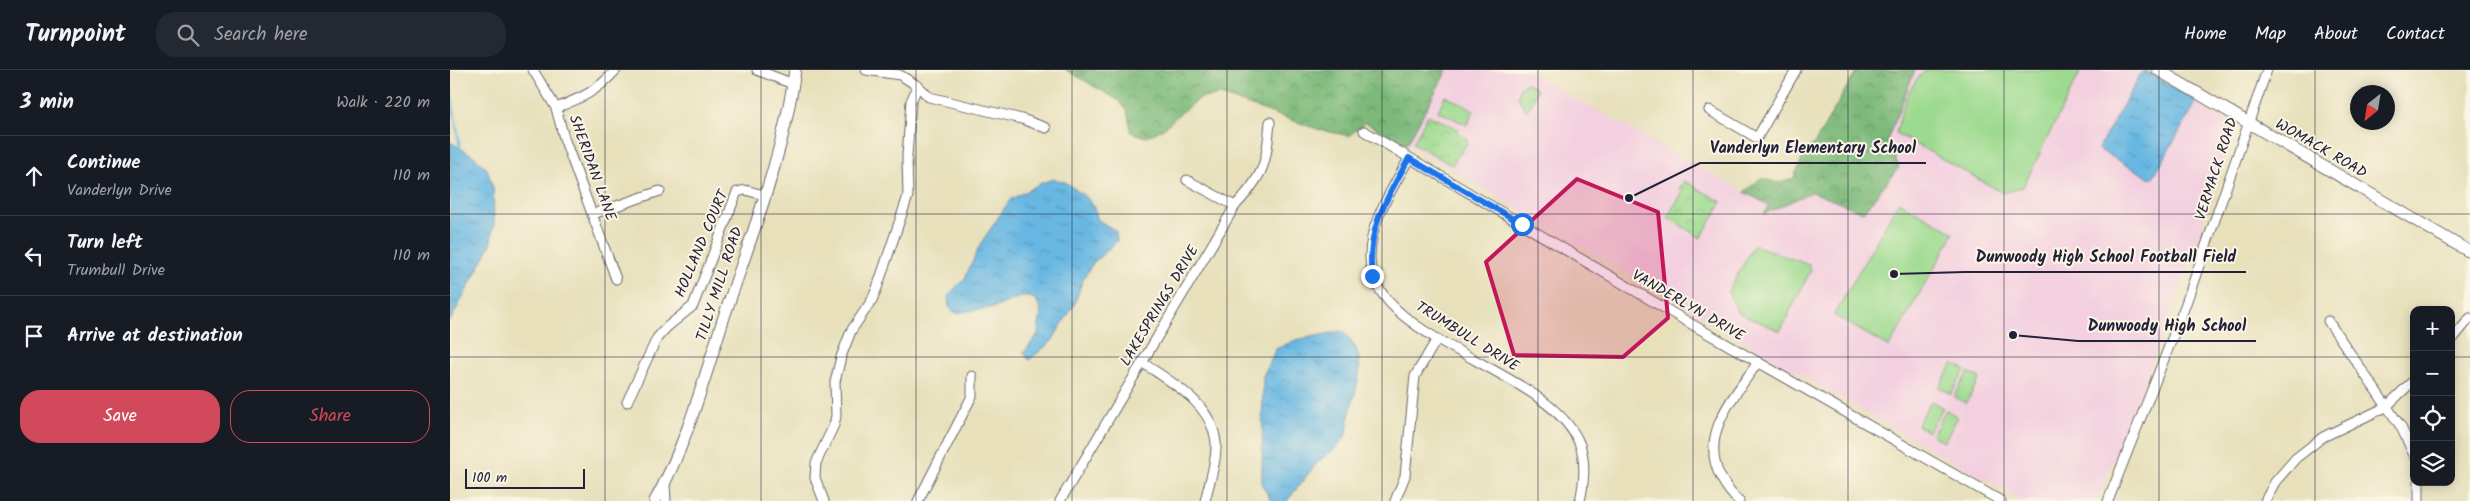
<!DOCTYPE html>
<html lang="en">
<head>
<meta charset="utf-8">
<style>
	:root { --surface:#171b24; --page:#242831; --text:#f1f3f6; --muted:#9ea1a6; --line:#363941; --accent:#d1495b }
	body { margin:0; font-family:Kalam,sans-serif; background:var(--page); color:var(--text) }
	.controls { position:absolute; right:15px; bottom:15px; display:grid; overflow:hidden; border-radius:10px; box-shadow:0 2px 12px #0003 }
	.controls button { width:45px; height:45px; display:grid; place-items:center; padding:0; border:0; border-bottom:1px solid var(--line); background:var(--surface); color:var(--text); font:25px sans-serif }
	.compass { position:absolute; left:1900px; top:15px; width:45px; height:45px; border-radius:50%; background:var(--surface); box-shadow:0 2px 12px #0003; rotate:210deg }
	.scale { position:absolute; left:15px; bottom:12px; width:120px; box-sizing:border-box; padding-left:5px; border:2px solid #22223b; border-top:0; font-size:14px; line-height:18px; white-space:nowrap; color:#22223b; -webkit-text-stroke:4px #fcf5e5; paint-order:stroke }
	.stop { position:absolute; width:15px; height:15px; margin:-11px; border:4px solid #1a73e8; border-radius:50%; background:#fff }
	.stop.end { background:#1a73e8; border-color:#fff; box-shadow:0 1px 5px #0008 }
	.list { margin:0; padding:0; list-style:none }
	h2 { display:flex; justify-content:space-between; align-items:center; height:65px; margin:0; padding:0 20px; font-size:21px }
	h2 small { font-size:16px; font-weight:400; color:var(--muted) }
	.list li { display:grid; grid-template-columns:32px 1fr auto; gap:15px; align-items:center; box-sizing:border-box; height:80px; padding:0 20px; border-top:1px solid var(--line) }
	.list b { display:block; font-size:19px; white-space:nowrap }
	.list p { margin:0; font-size:16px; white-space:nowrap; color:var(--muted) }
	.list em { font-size:16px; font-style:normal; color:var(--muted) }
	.actions { display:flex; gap:10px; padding:15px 20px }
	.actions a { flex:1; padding:11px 0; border:1px solid var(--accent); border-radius:20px; text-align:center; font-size:18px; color:var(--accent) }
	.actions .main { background:var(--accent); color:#fff }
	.icon { flex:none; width:28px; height:28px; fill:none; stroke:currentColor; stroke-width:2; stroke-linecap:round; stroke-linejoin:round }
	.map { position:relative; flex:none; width:2020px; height:431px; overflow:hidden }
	header { display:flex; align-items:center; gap:30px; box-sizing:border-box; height:70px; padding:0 25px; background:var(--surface); border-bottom:1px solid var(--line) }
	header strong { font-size:24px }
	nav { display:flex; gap:28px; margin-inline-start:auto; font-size:18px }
	.search { width:350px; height:45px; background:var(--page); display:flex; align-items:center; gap:12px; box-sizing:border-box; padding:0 18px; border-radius:20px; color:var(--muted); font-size:19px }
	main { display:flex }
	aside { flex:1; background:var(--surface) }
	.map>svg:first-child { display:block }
</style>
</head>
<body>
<header>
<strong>Turnpoint</strong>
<div class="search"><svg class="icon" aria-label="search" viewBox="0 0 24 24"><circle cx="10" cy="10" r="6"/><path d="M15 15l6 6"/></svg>Search here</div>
<nav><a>Home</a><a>Map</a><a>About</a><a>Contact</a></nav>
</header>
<main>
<aside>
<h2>3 min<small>Walk · 220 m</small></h2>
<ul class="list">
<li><svg class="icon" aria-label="ahead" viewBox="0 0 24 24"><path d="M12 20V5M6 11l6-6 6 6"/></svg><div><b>Continue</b><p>Vanderlyn Drive</p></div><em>110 m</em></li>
<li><svg class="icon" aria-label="left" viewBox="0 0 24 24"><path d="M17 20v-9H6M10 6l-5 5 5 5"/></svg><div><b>Turn left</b><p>Trumbull Drive</p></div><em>110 m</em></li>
<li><svg class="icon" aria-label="arrive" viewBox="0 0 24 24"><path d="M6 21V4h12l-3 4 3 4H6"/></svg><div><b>Arrive at destination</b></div></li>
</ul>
<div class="actions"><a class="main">Save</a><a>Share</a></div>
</aside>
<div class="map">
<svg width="2020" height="431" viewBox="0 0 2020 431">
	<defs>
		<pattern id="forest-crowns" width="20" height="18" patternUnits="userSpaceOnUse" patternTransform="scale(1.25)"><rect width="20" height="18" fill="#7dba7a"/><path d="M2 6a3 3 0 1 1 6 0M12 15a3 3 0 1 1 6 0" fill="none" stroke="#669765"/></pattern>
		<pattern id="park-crowns" width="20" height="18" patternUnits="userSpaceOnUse" patternTransform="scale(1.25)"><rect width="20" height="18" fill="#9cda8f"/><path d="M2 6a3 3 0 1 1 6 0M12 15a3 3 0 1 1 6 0" fill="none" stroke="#86bb7c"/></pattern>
		<pattern id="water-ripples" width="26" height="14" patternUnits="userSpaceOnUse" patternTransform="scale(1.25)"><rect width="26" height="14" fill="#67b7e2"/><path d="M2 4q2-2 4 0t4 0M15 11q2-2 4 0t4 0" fill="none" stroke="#5494b8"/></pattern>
	</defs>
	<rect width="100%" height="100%" fill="#fcf5e5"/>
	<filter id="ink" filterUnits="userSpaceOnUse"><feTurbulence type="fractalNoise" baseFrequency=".02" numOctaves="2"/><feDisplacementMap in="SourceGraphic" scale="10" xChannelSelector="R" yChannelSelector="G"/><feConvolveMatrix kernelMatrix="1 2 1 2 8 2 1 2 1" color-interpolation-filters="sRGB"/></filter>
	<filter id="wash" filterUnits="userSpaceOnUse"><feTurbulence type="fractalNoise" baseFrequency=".0096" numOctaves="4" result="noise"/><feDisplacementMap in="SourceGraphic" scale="20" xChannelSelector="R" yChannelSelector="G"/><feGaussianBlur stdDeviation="1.12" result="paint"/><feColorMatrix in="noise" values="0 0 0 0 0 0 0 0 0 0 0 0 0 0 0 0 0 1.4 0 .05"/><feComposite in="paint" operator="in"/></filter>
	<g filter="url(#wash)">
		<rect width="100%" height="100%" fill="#e7e0bb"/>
		<path fill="#f3cfdf" d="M997,0H1074L1319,135L1314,143L1362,122L1412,142L1437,70L1465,0H1692L1782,54L1785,58L1730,221L1647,431H1573L1369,316L957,74Z"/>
		<g fill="url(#forest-crowns)" stroke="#506e5a">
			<path d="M616,0H997L957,74L915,52L899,66L867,59L771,25L751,28L734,40L713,59L696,67L681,62L677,40L668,30Z"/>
			<path d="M1407,0H1465L1437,70L1449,97L1413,142L1362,122L1314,144L1319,135L1294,122L1311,108L1328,113L1343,109L1355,83L1366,71Z"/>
		</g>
		<g fill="url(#park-crowns)" stroke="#5f7e65">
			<path d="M1077,13L1087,19L1081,35L1076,41L1068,27L1070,17Z"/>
			<path d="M978,45L1006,58L1017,69V73L1002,95L963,73Z"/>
			<path d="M1234,111L1272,132L1251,168L1217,147L1233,122L1229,119Z"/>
		</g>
		<g fill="#9cda8f" stroke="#5f7e65">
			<path d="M1476,0H1631L1573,117L1553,123L1446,63C1452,41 1457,15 1476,0Z"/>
			<path d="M995,26L1024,40L1017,55L988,41Z"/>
			<path d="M1449,132L1504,163L1439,277L1384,245Z"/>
			<path d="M1304,175L1359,195L1361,200L1330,261L1289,243L1278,222Z"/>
			<path d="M1503,293L1515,300L1501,324L1489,317Z"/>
			<path d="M1518,302L1530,308L1516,333L1504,327Z"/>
			<path d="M1481,331L1493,338L1478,362L1467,355Z"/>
			<path d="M1496,340L1508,347L1494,372L1482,365Z"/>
		</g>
		<g fill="url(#water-ripples)" stroke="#446c8e">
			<path d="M1693,0L1747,31L1702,109L1648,79Z"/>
			<path d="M0,72L25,87L37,99L43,118L44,154L40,176L0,251Z"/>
			<path d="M604,109L615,112L636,127L643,135L648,150L666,161L667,171L643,193L633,209L625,233L602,271L579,290L574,283L588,264L591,241L586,230L580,227H569L546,237L505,243L499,237L498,226L515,208L531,173L560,130L591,113Z"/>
			<path d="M891,261C922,282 906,317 899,346C898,353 898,362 894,368C887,380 875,384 866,394C856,406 847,419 837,431H821L812,415V403L813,306L826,279L846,270Z"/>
		</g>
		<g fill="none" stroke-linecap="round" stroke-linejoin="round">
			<path stroke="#67b7e2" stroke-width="2.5" d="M0,16L10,78"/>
		</g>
	</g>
	<g filter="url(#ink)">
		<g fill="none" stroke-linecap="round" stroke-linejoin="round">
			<defs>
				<g id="minor">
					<path d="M83,0L106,38L114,68L166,209"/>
					<path d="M307,0L343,14"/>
					<path d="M416,0L450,5L468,16L479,27L572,49L596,58"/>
					<path d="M106,38C133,27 146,22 166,0"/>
					<path d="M1259,40L1307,68L1346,0"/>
					<path d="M914,61L1243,255L1551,431"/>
					<path d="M959,88C943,119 920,150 920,186C918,272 1100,297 1130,375C1136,392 1134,413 1130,431"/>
					<path d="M737,110L785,136"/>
					<path d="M143,144L210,121"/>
					<path d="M1878,251L1951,357L1964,385"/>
					<path d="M2001,271L2020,248"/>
					<path d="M693,293C722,313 762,333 766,373C767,392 759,413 755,431"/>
					<path d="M177,332L207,268L217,257L243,236L287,122L295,120L314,125"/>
					<path d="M215,414L216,431"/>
					<path d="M374,431L365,408L366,393L384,355L386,346L385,312L391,287L401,261L422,230L427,218L458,126L457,87L461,31L468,16"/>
					<path d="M468,431L522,326V306"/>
					<path d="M610,431L785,136C815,104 816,94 820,52"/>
					<path d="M945,431L955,406L965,306L987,269"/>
					<path d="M1289,431C1281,425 1275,415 1270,406C1249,363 1285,326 1308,292"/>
					<path d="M1658,431L1735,236L1817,0"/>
					<path d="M1815,431L1825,412L1846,388L1873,367L1936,337L1964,310"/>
					<path d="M1969,431V412"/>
				</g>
				<g id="tertiary">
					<path d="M1708,0L2020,182"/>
					<path d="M205,431C237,374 254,308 274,247C301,166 334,85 345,0"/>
				</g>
			</defs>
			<use href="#minor" stroke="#676468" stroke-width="11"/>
			<use href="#tertiary" stroke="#676468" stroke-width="13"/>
			<use href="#minor" stroke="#fff" stroke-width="9"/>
			<use href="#tertiary" stroke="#fff" stroke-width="11"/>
		</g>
	</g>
	<g fill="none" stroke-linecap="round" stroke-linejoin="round" filter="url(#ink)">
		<path stroke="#1a73e8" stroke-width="6" d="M922,206C916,158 937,129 959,88L1072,154"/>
	</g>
	<path fill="#c2185b" fill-opacity="0.2" stroke="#c2185b" stroke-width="4" stroke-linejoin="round" d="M1127,109L1208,142L1218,248L1173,287L1064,285L1036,192Z"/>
	<path fill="none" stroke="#22223b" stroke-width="1" stroke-opacity="0.55" d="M155,0V431M311,0V431M466,0V431M622,0V431M777,0V431M932,0V431M1088,0V431M1243,0V431M1398,0V431M1554,0V431M1709,0V431M1865,0V431M0,144H2020M0,287H1964M2001,287H2020"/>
	<g text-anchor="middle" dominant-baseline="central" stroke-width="4" stroke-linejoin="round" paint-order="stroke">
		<g font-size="15" fill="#22223b" stroke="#fcf5e5">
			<text transform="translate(1871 79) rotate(30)">WOMACK ROAD</text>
			<text transform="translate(142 98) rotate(70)">SHERIDAN LANE</text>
			<text transform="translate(1767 99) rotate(-72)">VERMACK ROAD</text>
			<text transform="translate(252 174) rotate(-67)">HOLLAND COURT</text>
			<text transform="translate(270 214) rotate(-72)">TILLY MILL ROAD</text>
			<text transform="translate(710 236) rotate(-59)">LAKESPRINGS DRIVE</text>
			<text transform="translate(1238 236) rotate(30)">VANDERLYN DRIVE</text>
			<text transform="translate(1017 267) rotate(32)">TRUMBULL DRIVE</text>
		</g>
	</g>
	<path fill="none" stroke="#22223b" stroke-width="2" d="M1179 128L1250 93H1476M1444 204L1515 202H1796M1563 265L1628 271H1806"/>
	<g fill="#22223b" stroke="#fcf5e5" stroke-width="2">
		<circle cx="1179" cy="128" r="5"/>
		<circle cx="1444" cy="204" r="5"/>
		<circle cx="1563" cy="265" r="5"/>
	</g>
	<g font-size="16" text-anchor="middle" font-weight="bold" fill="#22223b" stroke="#fcf5e5" stroke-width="4" stroke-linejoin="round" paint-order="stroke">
		<text x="1363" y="83">Vanderlyn Elementary School</text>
		<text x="1656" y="192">Dunwoody High School Football Field</text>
		<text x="1717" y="261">Dunwoody High School</text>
	</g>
</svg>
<div class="controls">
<button>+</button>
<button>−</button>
<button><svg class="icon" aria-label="locate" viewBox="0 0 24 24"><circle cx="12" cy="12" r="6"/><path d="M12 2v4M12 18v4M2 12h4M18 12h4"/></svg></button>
<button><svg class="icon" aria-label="layers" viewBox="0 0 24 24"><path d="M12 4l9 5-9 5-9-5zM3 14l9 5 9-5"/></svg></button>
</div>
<svg class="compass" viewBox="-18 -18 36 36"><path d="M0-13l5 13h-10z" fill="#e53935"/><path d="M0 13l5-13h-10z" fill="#9ea1a6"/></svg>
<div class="scale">100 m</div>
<div class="stop" style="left:1072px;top:154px"></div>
<div class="stop end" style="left:922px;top:206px"></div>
</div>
</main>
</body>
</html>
